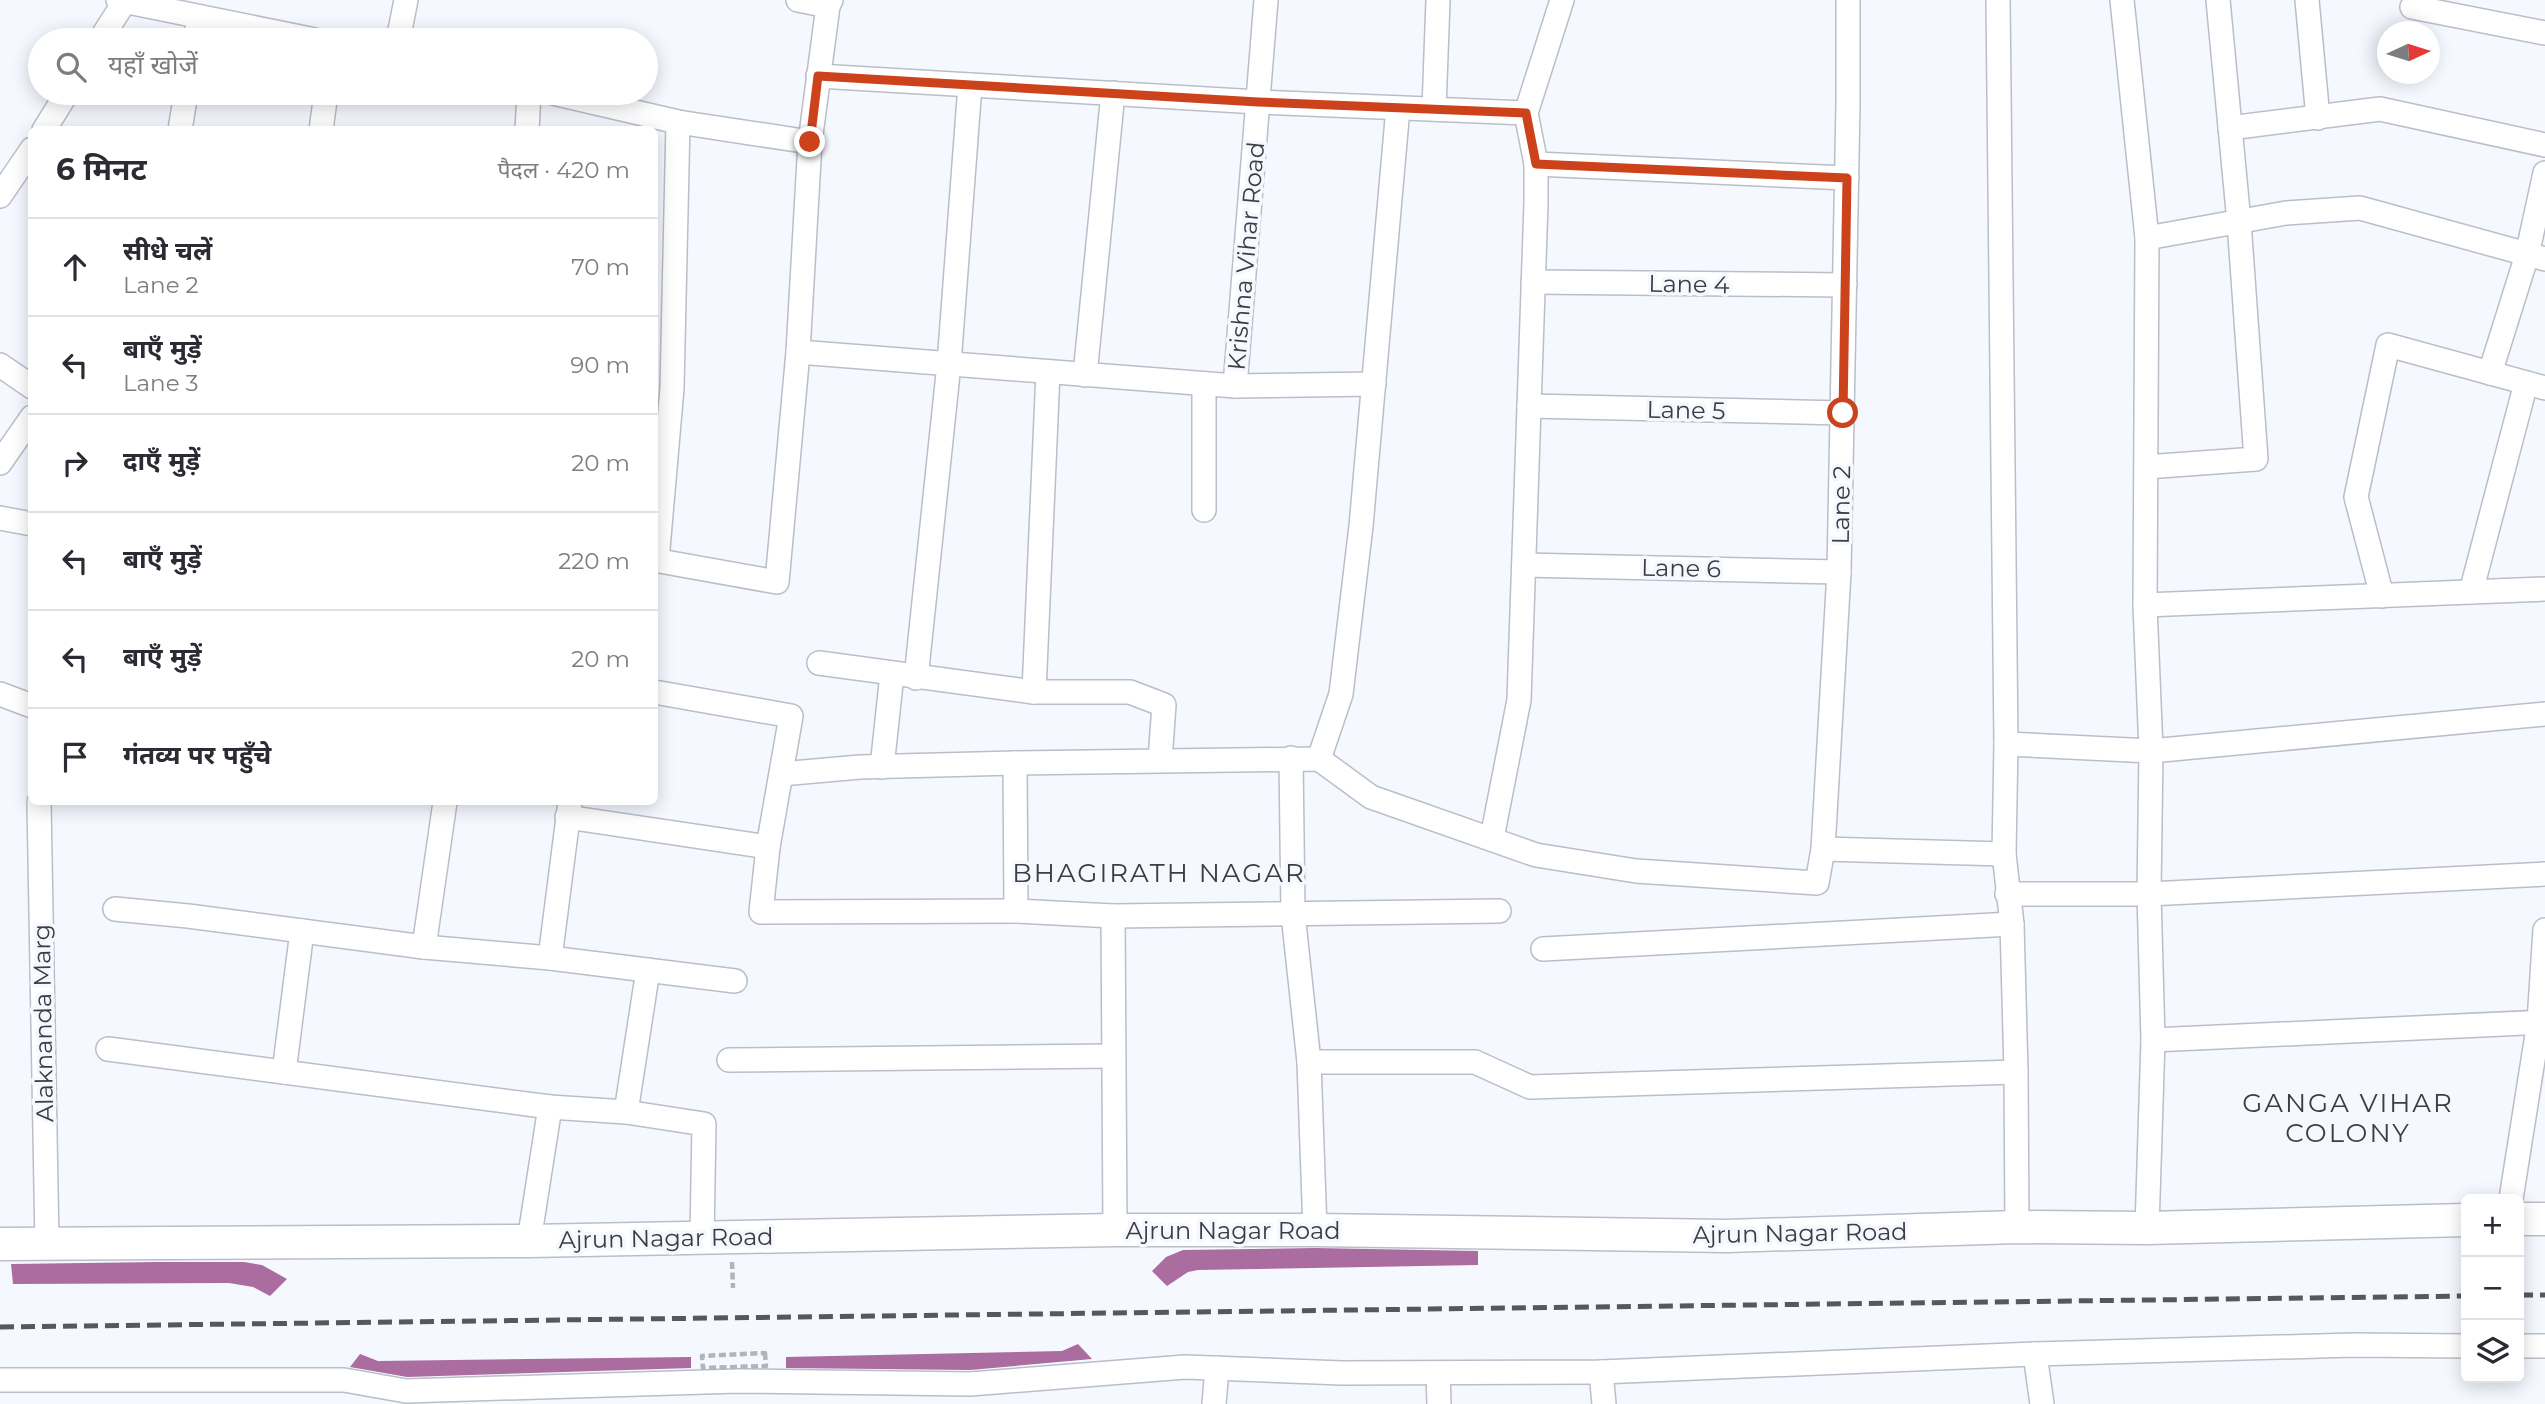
<!DOCTYPE html>
<html lang="hi">
<head>
<meta charset="utf-8">
<style>
	:root { --surface:#fff; --page:#f7f7f7; --text:#2b2b33; --muted:#7c7c81; --line:#e1e1e2 }
	body { margin:0; font-family:Montserrat,"Noto Sans Devanagari",sans-serif; background:var(--page); color:var(--text) }
	.controls { position:absolute; right:21px; bottom:21px; display:grid; overflow:hidden; border-radius:10px; box-shadow:0 4px 18px #0003 }
	.controls button { width:63px; height:63px; display:grid; place-items:center; padding:0; border:0; border-bottom:2px solid var(--line); background:var(--surface); color:var(--text); font:35px sans-serif }
	.compass { position:absolute; left:2377px; top:21px; width:63px; height:63px; border-radius:50%; background:var(--surface); box-shadow:0 4px 18px #0003; rotate:86deg }
	.stop { position:absolute; width:21px; height:21px; margin:-16px; border:5px solid #cc431b; border-radius:50%; background:#fff }
	.stop.end { background:#cc431b; border-color:#fff; box-shadow:0 2px 7px #0008 }
	.list { margin:0; padding:0; list-style:none }
	h2 { display:flex; justify-content:space-between; align-items:center; height:91px; margin:0; padding:0 28px; font-size:30px }
	h2 small { font-size:23px; font-weight:400; color:var(--muted) }
	.list li { display:grid; grid-template-columns:46px 1fr auto; gap:21px; align-items:center; box-sizing:border-box; height:98px; padding:0 28px; border-top:2px solid var(--line) }
	.list b { display:block; font-size:26px; white-space:nowrap }
	.list p { margin:0; font-size:23px; white-space:nowrap; color:var(--muted) }
	.list em { font-size:23px; font-style:normal; color:var(--muted) }
	.icon { flex:none; width:38px; height:38px; fill:none; stroke:currentColor; stroke-width:2; stroke-linecap:round; stroke-linejoin:round }
	.map { position:relative; flex:none; width:2545px; height:1404px; overflow:hidden }
	.search { position:absolute; background:var(--surface); box-shadow:0 4px 18px #0003; left:28px; top:28px; width:630px; height:77px; display:flex; align-items:center; gap:18px; box-sizing:border-box; padding:0 24px; border-radius:38px; color:var(--muted); font-size:26px }
	.panel { position:absolute; background:var(--surface); box-shadow:0 4px 18px #0003; left:28px; top:126px; width:630px; height:679px; border-radius:10px }
	.map>svg:first-child { display:block }
</style>
</head>
<body>
<div class="map">
<svg width="2545" height="1404" viewBox="0 0 2545 1404">
	<rect width="100%" height="100%" fill="#f5f8ff"/>
	<g fill="#ab6ca0">
		<path d="M1315,1248L1478,1251V1265L1198,1270L1188,1272L1167,1286L1152,1271L1166,1257L1183,1250Z"/>
		<path d="M157,1262H244L262,1265L287,1279L270,1296L253,1287L229,1283L13,1284L11,1264Z"/>
		<path d="M1078,1344L1092,1359L970,1370L786,1368V1357L1062,1351Z"/>
		<path d="M360,1354L378,1361L691,1357V1368L407,1377L350,1367Z"/>
	</g>
	<g fill="none" stroke-linecap="round" stroke-linejoin="round">
		<defs>
			<g id="street">
				<path d="M118,0L315,40"/>
				<path d="M798,0L828,6"/>
				<path d="M1998,0L2006,744L2004,854L2012,924L2016,1072L2017,1227"/>
				<path d="M2122,0L2147,238L2145,605L2151,751L2149,894L2153,1040L2147,1228"/>
				<path d="M2307,0L2318,118"/>
				<path d="M2412,7L2545,33"/>
				<path d="M100,40L125,1"/>
				<path d="M195,40L199,17"/>
				<path d="M398,40L406,0"/>
				<path d="M818,76L1258,102L1526,113"/>
				<path d="M553,93L678,122L810,142"/>
				<path d="M1434,109L1438,0"/>
				<path d="M2230,128L2380,109L2545,145"/>
				<path d="M44,130L67,93"/>
				<path d="M180,130L186,93"/>
				<path d="M321,130L326,93"/>
				<path d="M527,130L529,93"/>
				<path d="M1536,164L1847,178"/>
				<path d="M0,196L32,149"/>
				<path d="M2147,238L2286,213L2360,208L2545,259"/>
				<path d="M1533,282L1845,285"/>
				<path d="M798,352L1235,386L1374,384"/>
				<path d="M0,365L32,387"/>
				<path d="M2490,373L2527,255L2545,173"/>
				<path d="M1085,375L1113,93"/>
				<path d="M1235,386L1266,0"/>
				<path d="M1529,406L1843,413"/>
				<path d="M0,463L32,417"/>
				<path d="M2146,467L2256,459L2239,222L2218,0"/>
				<path d="M1204,510V384"/>
				<path d="M0,518L32,524"/>
				<path d="M654,560L777,582L798,352L810,142L828,6L831,0"/>
				<path d="M657,560L672,388L678,122"/>
				<path d="M1524,565L1839,572"/>
				<path d="M2471,592L2526,383"/>
				<path d="M2382,596L2356,497L2388,345L2545,388"/>
				<path d="M2145,605L2545,589"/>
				<path d="M819,663L1034,692H1130L1164,705L1160,760"/>
				<path d="M916,678L949,364L970,85"/>
				<path d="M654,692L791,716L768,847L761,912L1016,911L1113,916L1499,911"/>
				<path d="M1034,692L1048,372"/>
				<path d="M0,694L32,706"/>
				<path d="M2006,744L2151,751L2545,714"/>
				<path d="M1291,758L1293,914L1309,1062L1315,1230"/>
				<path d="M1319,759L1341,694L1361,526L1398,108"/>
				<path d="M1015,763L1016,911"/>
				<path d="M882,767L892,674"/>
				<path d="M781,774L860,767L1015,763L1319,759L1371,797L1536,855L1636,871L1817,883L1823,849L1839,572L1848,105V0"/>
				<path d="M39,802L47,1244"/>
				<path d="M567,817L768,847"/>
				<path d="M1492,838L1519,700L1536,203V164L1526,113L1562,0"/>
				<path d="M1823,849L2004,854"/>
				<path d="M2007,894H2149L2545,874"/>
				<path d="M115,909L188,916L424,947L550,958L735,981"/>
				<path d="M1113,916L1115,1230"/>
				<path d="M424,947L445,802"/>
				<path d="M1543,949L2012,924"/>
				<path d="M550,958L570,802"/>
				<path d="M2153,1040L2545,1022"/>
				<path d="M108,1049L550,1107L626,1112L704,1124L702,1237"/>
				<path d="M729,1060L1113,1056"/>
				<path d="M1309,1062H1475L1530,1087L2016,1072"/>
				<path d="M284,1072L302,931"/>
				<path d="M626,1112L648,970"/>
				<path d="M2511,1199L2539,1022L2545,930"/>
				<path d="M529,1241L550,1107"/>
				<path d="M2519,1346H2545"/>
				<path d="M2035,1354L2042,1404"/>
				<path d="M1601,1372L1604,1404"/>
				<path d="M1438,1373L1439,1404"/>
				<path d="M0,1380H344L406,1391L738,1381L970,1384L1185,1367L1342,1373L1601,1372L2035,1354L2353,1345L2466,1346"/>
				<path d="M1214,1404L1217,1368"/>
			</g>
			<g id="secondary">
				<path d="M2519,1219H2545"/>
				<path d="M0,1244L529,1241L1115,1230H1315L1727,1236L2017,1227L2147,1228L2466,1220"/>
			</g>
		</defs>
		<use href="#street" stroke="#babec9" stroke-width="26"/>
		<use href="#secondary" stroke="#babec9" stroke-width="35"/>
		<g stroke="#b1b4ba" stroke-width="4.5" stroke-dasharray="7 3.5" stroke-linecap="butt">
			<path d="M732,1262L733,1288"/>
			<path d="M765,1353L766,1366L703,1368L702,1356Z"/>
		</g>
		<use href="#street" stroke="#fff" stroke-width="23"/>
		<use href="#secondary" stroke="#fff" stroke-width="32"/>
		<g stroke="#56585d" stroke-width="5" stroke-dasharray="14 7" stroke-linecap="butt">
			<path d="M2519,1295H2545"/>
			<path d="M0,1327L2466,1296"/>
		</g>
	</g>
	<g fill="none" stroke-linecap="round" stroke-linejoin="round">
		<path stroke="#cc431b" stroke-width="9" d="M810,142L818,76L1258,102L1526,113L1536,164L1847,178L1843,413"/>
	</g>
	<g text-anchor="middle" dominant-baseline="central" stroke-width="7" stroke-linejoin="round" paint-order="stroke">
		<g font-size="24" fill="#3b3d41" stroke="#f5f8ff">
			<text transform="translate(1246 256) rotate(-85)">Krishna Vihar Road</text>
			<text transform="translate(1689 284) rotate(1)">Lane 4</text>
			<text transform="translate(1686 410) rotate(1)">Lane 5</text>
			<text transform="translate(1841 505) rotate(-89)">Lane 2</text>
			<text transform="translate(1681 568) rotate(1)">Lane 6</text>
			<text transform="translate(43 1023) rotate(-91)">Alaknanda Marg</text>
			<text x="1233" y="1230">Ajrun Nagar Road</text>
			<text transform="translate(1800 1233) rotate(-1)">Ajrun Nagar Road</text>
			<text transform="translate(666 1238) rotate(-1)">Ajrun Nagar Road</text>
		</g>
		<g font-size="26" letter-spacing="2" fill="#3b3d41" stroke="#f5f8ff">
			<text x="1159" y="873">BHAGIRATH NAGAR</text>
			<text x="2348" y="1103">GANGA VIHAR<tspan x="2348" dy="30">COLONY</tspan></text>
		</g>
	</g>
</svg>
<div class="controls">
<button>+</button>
<button>−</button>
<button><svg class="icon" aria-label="layers" viewBox="0 0 24 24"><path d="M12 4l9 5-9 5-9-5zM3 14l9 5 9-5"/></svg></button>
</div>
<svg class="compass" viewBox="-18 -18 36 36"><path d="M0-13l5 13h-10z" fill="#e53935"/><path d="M0 13l5-13h-10z" fill="#7c7c81"/></svg>
<div class="stop" style="left:1843px;top:413px"></div>
<div class="stop end" style="left:810px;top:142px"></div>
<div class="search"><svg class="icon" aria-label="search" viewBox="0 0 24 24"><circle cx="10" cy="10" r="6"/><path d="M15 15l6 6"/></svg>यहाँ खोजें</div>
<section class="panel">
<h2>6 मिनट<small>पैदल · 420 m</small></h2>
<ul class="list">
<li><svg class="icon" aria-label="ahead" viewBox="0 0 24 24"><path d="M12 20V5M6 11l6-6 6 6"/></svg><div><b>सीधे चलें</b><p>Lane 2</p></div><em>70 m</em></li>
<li><svg class="icon" aria-label="left" viewBox="0 0 24 24"><path d="M17 20v-9H6M10 6l-5 5 5 5"/></svg><div><b>बाएँ मुड़ें</b><p>Lane 3</p></div><em>90 m</em></li>
<li><svg class="icon" aria-label="right" viewBox="0 0 24 24"><path d="M7 20v-9h11M14 6l5 5-5 5"/></svg><div><b>दाएँ मुड़ें</b></div><em>20 m</em></li>
<li><svg class="icon" aria-label="left" viewBox="0 0 24 24"><path d="M17 20v-9H6M10 6l-5 5 5 5"/></svg><div><b>बाएँ मुड़ें</b></div><em>220 m</em></li>
<li><svg class="icon" aria-label="left" viewBox="0 0 24 24"><path d="M17 20v-9H6M10 6l-5 5 5 5"/></svg><div><b>बाएँ मुड़ें</b></div><em>20 m</em></li>
<li><svg class="icon" aria-label="arrive" viewBox="0 0 24 24"><path d="M6 21V4h12l-3 4 3 4H6"/></svg><div><b>गंतव्य पर पहुँचे</b></div></li>
</ul>
</section>
</div>
</body>
</html>
